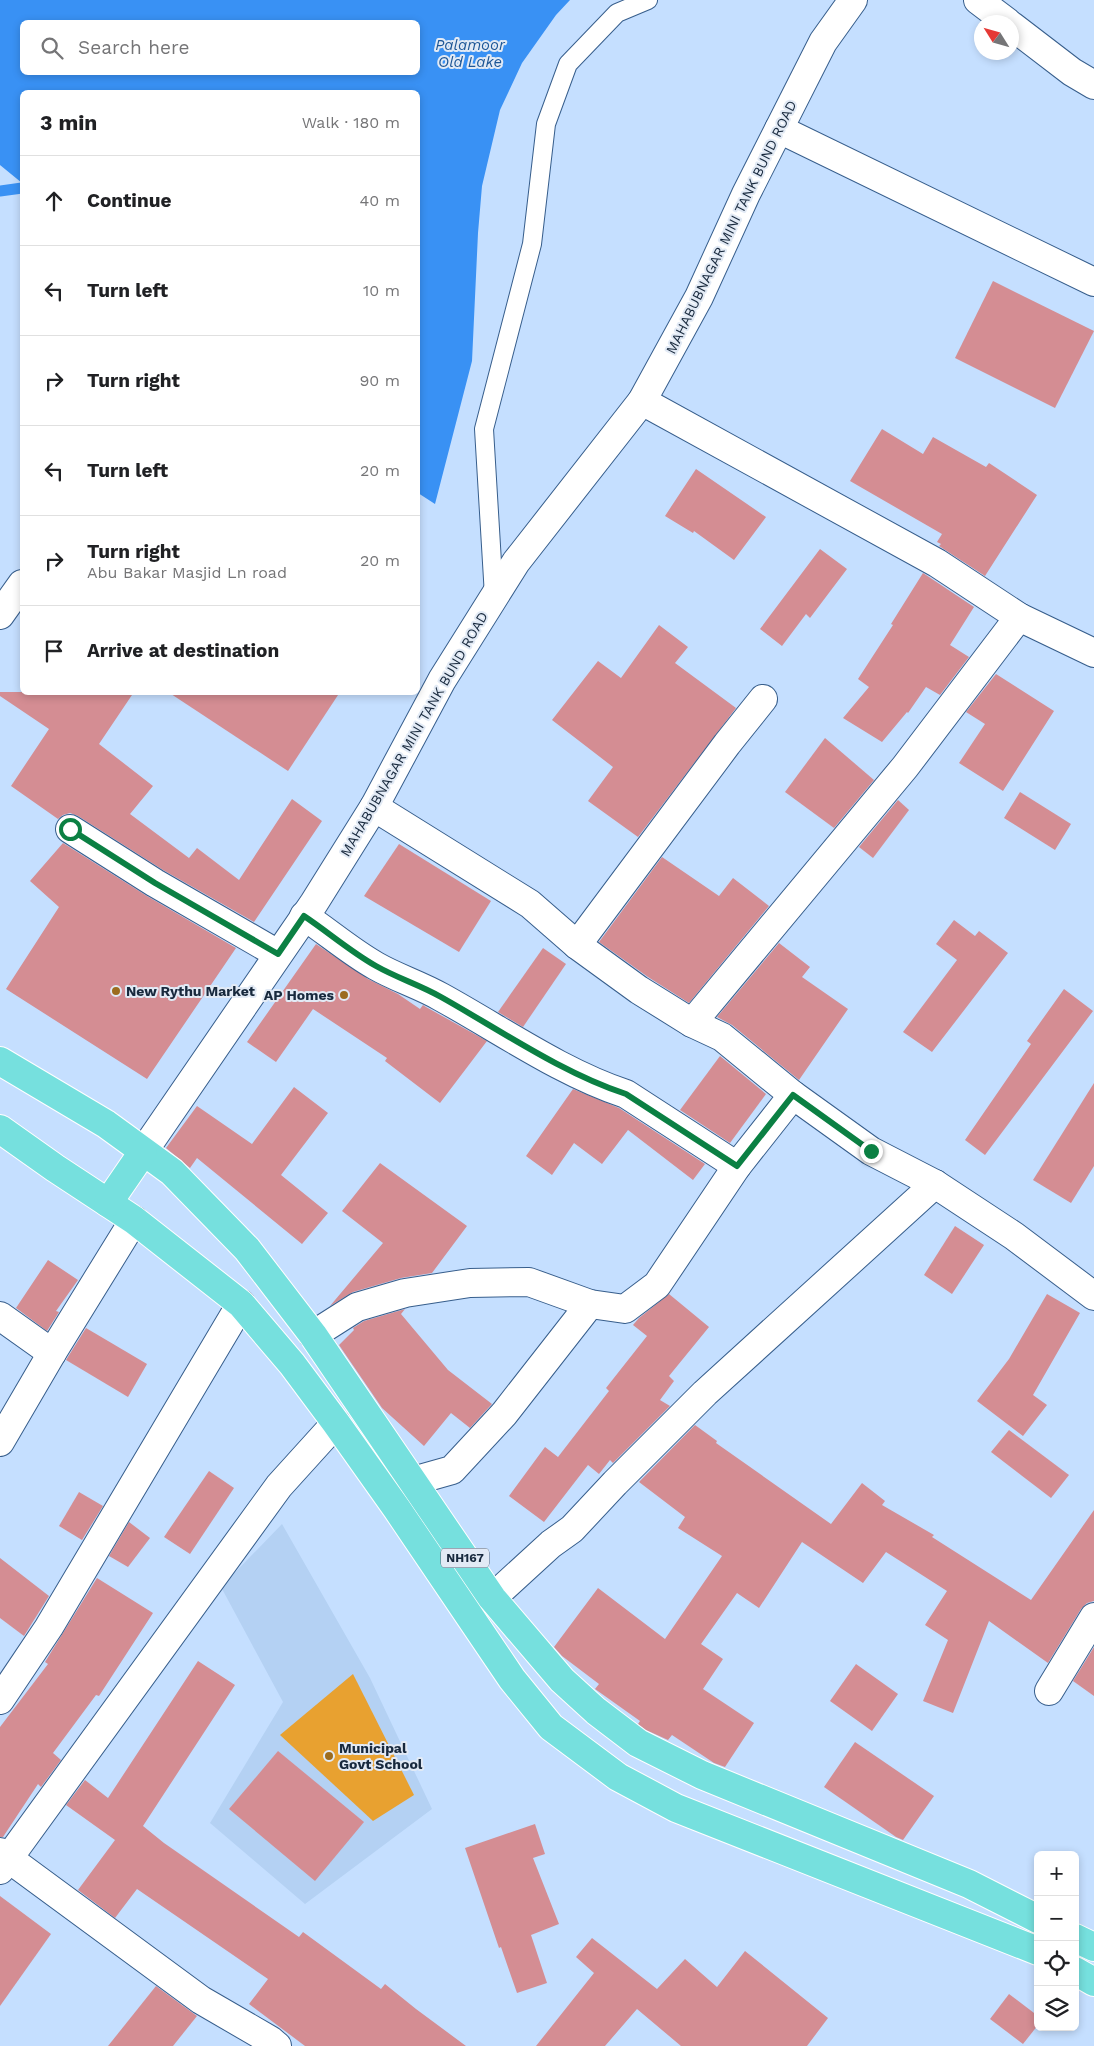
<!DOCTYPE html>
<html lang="en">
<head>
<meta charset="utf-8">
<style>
	:root { --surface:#fff; --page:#f6f6f6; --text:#202124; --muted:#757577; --line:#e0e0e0 }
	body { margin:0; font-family:"Work Sans",sans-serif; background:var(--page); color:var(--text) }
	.controls { position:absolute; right:15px; bottom:15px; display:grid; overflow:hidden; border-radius:8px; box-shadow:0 2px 8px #0003 }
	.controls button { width:45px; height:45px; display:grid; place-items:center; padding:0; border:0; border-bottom:1px solid var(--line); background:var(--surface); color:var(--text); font:25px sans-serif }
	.compass { position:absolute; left:974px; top:15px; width:45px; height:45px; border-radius:50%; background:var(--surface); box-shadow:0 2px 8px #0003; rotate:307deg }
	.stop { position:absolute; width:15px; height:15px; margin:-11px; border:4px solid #0b8043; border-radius:50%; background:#fff }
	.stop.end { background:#0b8043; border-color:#fff; box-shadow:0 1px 5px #0008 }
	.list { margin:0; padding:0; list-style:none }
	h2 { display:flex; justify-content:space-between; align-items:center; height:65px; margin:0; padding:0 20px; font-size:21px }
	h2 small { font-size:16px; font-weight:400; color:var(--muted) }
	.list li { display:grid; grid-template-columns:32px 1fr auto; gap:15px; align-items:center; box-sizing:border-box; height:90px; padding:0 20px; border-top:1px solid var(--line) }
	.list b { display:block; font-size:19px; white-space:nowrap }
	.list p { margin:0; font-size:16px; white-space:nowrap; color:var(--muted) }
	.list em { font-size:16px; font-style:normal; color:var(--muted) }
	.icon { flex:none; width:28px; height:28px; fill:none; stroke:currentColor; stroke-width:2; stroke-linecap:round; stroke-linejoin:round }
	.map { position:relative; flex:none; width:1094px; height:2046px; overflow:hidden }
	.search { position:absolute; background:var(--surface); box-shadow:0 2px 8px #0003; left:20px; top:20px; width:400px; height:55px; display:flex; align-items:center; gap:12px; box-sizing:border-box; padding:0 18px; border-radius:8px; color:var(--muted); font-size:19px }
	.panel { position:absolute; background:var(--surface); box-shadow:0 2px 8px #0003; left:20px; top:90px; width:400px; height:605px; border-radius:8px }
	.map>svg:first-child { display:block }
</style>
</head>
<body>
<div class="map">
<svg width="1094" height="2046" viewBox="0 0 1094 2046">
	<rect width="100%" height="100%" fill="#c5dfff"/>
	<path fill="#b4d1f3" d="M282,1524L370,1678L432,1809L305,1904L210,1823L283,1702L221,1587Z"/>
	<path fill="#e8a130" d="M353,1674L414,1795L373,1821L280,1735Z"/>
	<path fill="#3991f4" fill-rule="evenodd" d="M0,0H570L556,15L522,63L500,110L482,186L478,233L472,361L435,504L418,493V92H22V183L0,165ZM22,22H418V72H22Z"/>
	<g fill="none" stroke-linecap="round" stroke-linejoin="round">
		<path stroke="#3991f4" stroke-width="11" d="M0,191L22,188"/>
	</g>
	<g fill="#d48d93">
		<path d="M993,281L1094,331L1055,408L955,358Z"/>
		<path d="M882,429L923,454L933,437L986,467L989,463L1037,495L985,576L939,546L941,544L937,542L942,534L850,481Z"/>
		<path d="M696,469L766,517L734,560L694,531L693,533L665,516Z"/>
		<path d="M820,549L847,569L810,618L806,614L782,646L760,629Z"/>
		<path d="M923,573L974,607L950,645L969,657L940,695L926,687L908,713L907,712L882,742L843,718L869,687L858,679L893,625L891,624Z"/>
		<path d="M659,625L688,647L675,663L736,708L638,837L588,801L613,767L552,720L598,661L621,678Z"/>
		<path d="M996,674L1054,711L1003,791L959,763L985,724L966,712Z"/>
		<path d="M0,692H134L99,744L153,786L130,814L189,858L197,848L239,880L292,799L322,821L254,922L163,870L78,816L70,813L63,815L58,819L11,786L49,729L0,696Z"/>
		<path d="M168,692H340L288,771Z"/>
		<path d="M825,738L874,780L834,828L785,792Z"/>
		<path d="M1020,792L1071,824L1055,850L1004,818Z"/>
		<path d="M898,800L909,810L873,858L859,847Z"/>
		<path d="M63,843L147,896L236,948L147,1079L6,989L59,907L30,881Z"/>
		<path d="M399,844L491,901L459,952L364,896Z"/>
		<path d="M662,857L719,896L733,878L769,906L689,1003L648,977L599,942Z"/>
		<path d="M954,920L975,936L979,931L1008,953L932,1052L903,1032L957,960L936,944Z"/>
		<path d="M779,943L810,967L802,977L848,1009L799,1080L732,1025L717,1017Z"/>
		<path d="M316,944L368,979L398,994L420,1009L423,1005L426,1007L487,1041L440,1103L385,1061L387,1058L313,1009L276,1062L247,1042Z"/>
		<path d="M543,948L566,964L523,1027L498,1012Z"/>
		<path d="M1064,989L1093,1011L985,1155L965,1140L1031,1044L1027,1041Z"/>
		<path d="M720,1056L766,1094L730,1143L680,1110Z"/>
		<path d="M1094,1083V1166L1071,1203L1033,1180Z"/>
		<path d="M294,1087L328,1113L281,1175L328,1213L302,1244L197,1158L190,1168L166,1148L197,1106L252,1144Z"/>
		<path d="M573,1089L619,1108L705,1164L693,1180L628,1130L602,1164L574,1143L552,1175L526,1156Z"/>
		<path d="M380,1163L467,1226L432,1273L401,1278L353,1292L330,1306L383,1243L342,1211Z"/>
		<path d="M955,1226L984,1245L952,1294L924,1275Z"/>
		<path d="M48,1260L78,1280L56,1311L59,1312L47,1331L16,1308Z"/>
		<path d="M669,1294L709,1327L669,1376L674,1381L660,1400L670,1406L613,1463L610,1460L599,1474L588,1465L544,1522L509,1496L545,1447L558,1457L609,1391L606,1388L647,1336L633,1325L639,1318Z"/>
		<path d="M1047,1294L1080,1313L1033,1395L1047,1405L1023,1436L977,1401L1009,1359Z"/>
		<path d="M405,1309L401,1314L448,1370L492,1404L470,1428L451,1413L424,1446L382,1408L339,1345L354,1330L353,1328L364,1321Z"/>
		<path d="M86,1328L147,1364L128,1397L66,1360Z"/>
		<path d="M695,1425L717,1441L716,1443L831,1524L862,1483L885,1501L882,1505L934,1535L932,1537L1031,1600L1094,1510V1601L1087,1603L1081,1609L1048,1663L989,1621L953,1713L923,1701L948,1640L925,1625L947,1591L886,1552L863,1583L802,1542L759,1608L737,1593L701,1644L723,1659L703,1689L754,1723L725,1767L714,1763L672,1735L668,1740L646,1730L638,1724L640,1721L595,1689L599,1684L562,1656L554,1647L598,1588L665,1639L722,1556L678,1528L685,1517L639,1482Z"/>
		<path d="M1009,1430L1069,1475L1051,1498L991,1452Z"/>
		<path d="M209,1471L234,1488L190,1554L164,1537Z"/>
		<path d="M79,1492L103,1506L82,1540L59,1526Z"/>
		<path d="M129,1522L150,1538L128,1567L109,1556Z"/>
		<path d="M0,1558L49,1596L24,1636L0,1618Z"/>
		<path d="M97,1578L153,1613L99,1696L96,1695L53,1753L61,1760L41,1787L38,1784L3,1837H0V1727L48,1664L45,1662Z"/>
		<path d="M1094,1647V1696L1073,1681Z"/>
		<path d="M198,1661L235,1685L143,1826L164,1843L299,1937L303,1932L381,1989L385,1984L416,2009L466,2046H305L249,2004L268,1979L137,1889L115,1918L78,1890L115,1840L66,1805L85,1780L108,1798Z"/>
		<path d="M856,1664L898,1694L872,1731L830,1701Z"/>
		<path d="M855,1742L934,1796L903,1840L896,1837L824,1787Z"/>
		<path d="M278,1751L364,1822L315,1881L229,1809Z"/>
		<path d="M535,1824L545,1854L533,1858L559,1924L531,1935L547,1983L517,1993L501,1947L499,1948L465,1848Z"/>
		<path d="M0,1896L51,1934L0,2006Z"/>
		<path d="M592,1938L657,1989L685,1959L717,1987L745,1951L828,2018L807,2046H681L637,2009L605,2046H536L594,1973L576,1957Z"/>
		<path d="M156,1986L197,2016L173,2046H108Z"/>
		<path d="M1009,1994L1038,2016V2025L1023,2044L990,2019Z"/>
	</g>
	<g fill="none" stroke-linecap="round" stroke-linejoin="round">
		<defs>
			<path id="service" d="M494,596L484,429L532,244L546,124L568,64L617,13L648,0"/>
			<g id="minor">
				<path d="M978,0L1007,22"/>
				<path d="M1012,26L1072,72L1094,85"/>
				<path d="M779,129L1094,282"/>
				<path d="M642,401L937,563L1019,617L1094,653"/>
				<path d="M0,615L22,584"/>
				<path d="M374,807L530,904L577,945L639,990L692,1023L722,1037L793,1095L871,1151L935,1184L1014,1236L1094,1296"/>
				<path d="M70,829L155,883L278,954"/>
				<path d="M304,916C328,932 351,952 376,966C397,978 420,985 441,997C501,1030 562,1073 626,1094L737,1166"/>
				<path d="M577,945L727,744L763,699"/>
				<path d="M692,1023L905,767L1019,617"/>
				<path d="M0,1316L52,1353L134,1220"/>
				<path d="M313,1335L357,1307L405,1293L470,1283L529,1282L590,1304L625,1309L657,1285L737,1166L793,1095"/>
				<path d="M0,1442L52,1353"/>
				<path d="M413,1481L452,1470L504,1414L590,1304"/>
				<path d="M492,1598L551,1544L572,1529L615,1483L705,1393L935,1184"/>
				<path d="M1049,1691L1094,1617"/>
				<path d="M0,1700L49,1627L241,1304"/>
				<path d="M0,1852L201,2000L270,2040L277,2046"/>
				<path d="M0,1870L279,1486L336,1423"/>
			</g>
			<path id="tertiary" d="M143,1152L314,903L374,807L442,680L516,562L642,401L699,297L746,194L823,42L853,0"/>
			<g id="trunk">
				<path d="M0,1061L106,1124L172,1172L247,1249L313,1335L492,1598L562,1680L596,1711L638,1743L702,1775L969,1884L1038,1919"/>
				<path d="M0,1129L55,1168L134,1220L241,1304L292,1364L336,1423L397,1509L512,1679L551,1727L618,1777L676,1808L1038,1951"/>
				<path d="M108,1203L143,1152"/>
				<path d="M1075,1938L1094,1947"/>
				<path d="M1075,1971L1094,1982"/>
			</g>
		</defs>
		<use href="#service" stroke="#375e8c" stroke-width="20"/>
		<use href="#minor" stroke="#375e8c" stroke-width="30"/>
		<use href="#tertiary" stroke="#375e8c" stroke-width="30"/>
		<use href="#trunk" stroke="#fff" stroke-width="30"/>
		<use href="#service" stroke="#fff" stroke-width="18"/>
		<use href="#minor" stroke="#fff" stroke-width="28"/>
		<use href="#tertiary" stroke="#fff" stroke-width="28"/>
		<use href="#trunk" stroke="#76e0de" stroke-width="28"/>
	</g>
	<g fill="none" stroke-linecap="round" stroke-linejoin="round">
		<path stroke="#0b8043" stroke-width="6" d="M70,829L155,883L278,954L304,916C328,932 351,952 376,966C397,978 420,985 441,997C500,1030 562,1073 626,1094L737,1166L793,1095L871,1151"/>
	</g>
	<g fill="#9c6c1f" stroke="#e2eaf5" stroke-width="2">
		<circle cx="116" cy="991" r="5"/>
		<circle cx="344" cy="995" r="5"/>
		<circle cx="329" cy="1756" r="5"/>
	</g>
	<g text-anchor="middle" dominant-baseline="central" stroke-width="4" stroke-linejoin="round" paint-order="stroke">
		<rect fill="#e2eaf5" stroke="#556374" stroke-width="1" x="441" y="1548.5" width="48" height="19" rx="4"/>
		<g font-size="12" font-weight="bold" fill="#18293d">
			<text x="465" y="1558">NH167</text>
		</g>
		<g font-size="14" fill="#18293d" stroke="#e2eaf5">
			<text transform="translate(731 227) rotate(-64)">MAHABUBNAGAR MINI TANK BUND ROAD</text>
			<text transform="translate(414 734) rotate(-60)">MAHABUBNAGAR MINI TANK BUND ROAD</text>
		</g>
		<g font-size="14" font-weight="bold" fill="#18293d" stroke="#e2eaf5" text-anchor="start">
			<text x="126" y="991">New Rythu Market</text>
			<text x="334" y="995" text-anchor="end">AP Homes</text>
			<text x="339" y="1748">Municipal<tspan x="339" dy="16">Govt School</tspan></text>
		</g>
		<g font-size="15" font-style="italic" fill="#1d5696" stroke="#e2eaf5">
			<text x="470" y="45">Palamoor<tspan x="470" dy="17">Old Lake</tspan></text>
		</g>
	</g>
</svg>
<div class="controls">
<button>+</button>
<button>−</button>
<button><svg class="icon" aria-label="locate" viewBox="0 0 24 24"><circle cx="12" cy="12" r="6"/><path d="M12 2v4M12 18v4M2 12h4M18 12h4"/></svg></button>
<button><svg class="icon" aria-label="layers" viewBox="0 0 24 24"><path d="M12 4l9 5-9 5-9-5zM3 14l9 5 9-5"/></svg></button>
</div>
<svg class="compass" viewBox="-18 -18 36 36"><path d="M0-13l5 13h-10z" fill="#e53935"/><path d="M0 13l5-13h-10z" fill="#757577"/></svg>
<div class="stop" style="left:70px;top:829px"></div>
<div class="stop end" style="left:871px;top:1151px"></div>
<div class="search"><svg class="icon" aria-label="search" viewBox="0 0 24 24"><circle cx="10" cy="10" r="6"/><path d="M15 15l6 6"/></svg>Search here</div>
<section class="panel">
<h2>3 min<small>Walk · 180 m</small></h2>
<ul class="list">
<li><svg class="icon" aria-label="ahead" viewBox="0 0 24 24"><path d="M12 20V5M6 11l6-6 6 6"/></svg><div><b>Continue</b></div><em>40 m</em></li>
<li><svg class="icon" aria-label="left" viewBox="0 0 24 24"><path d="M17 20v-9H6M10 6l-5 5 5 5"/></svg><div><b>Turn left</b></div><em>10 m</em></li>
<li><svg class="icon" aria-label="right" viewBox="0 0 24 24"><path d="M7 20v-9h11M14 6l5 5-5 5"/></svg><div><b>Turn right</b></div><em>90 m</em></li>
<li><svg class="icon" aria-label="left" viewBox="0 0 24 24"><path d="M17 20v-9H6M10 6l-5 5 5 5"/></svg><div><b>Turn left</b></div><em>20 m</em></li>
<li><svg class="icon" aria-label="right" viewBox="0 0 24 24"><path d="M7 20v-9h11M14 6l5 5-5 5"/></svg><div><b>Turn right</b><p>Abu Bakar Masjid Ln road</p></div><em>20 m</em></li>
<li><svg class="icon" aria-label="arrive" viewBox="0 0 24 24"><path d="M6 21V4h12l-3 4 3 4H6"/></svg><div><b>Arrive at destination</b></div></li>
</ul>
</section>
</div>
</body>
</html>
